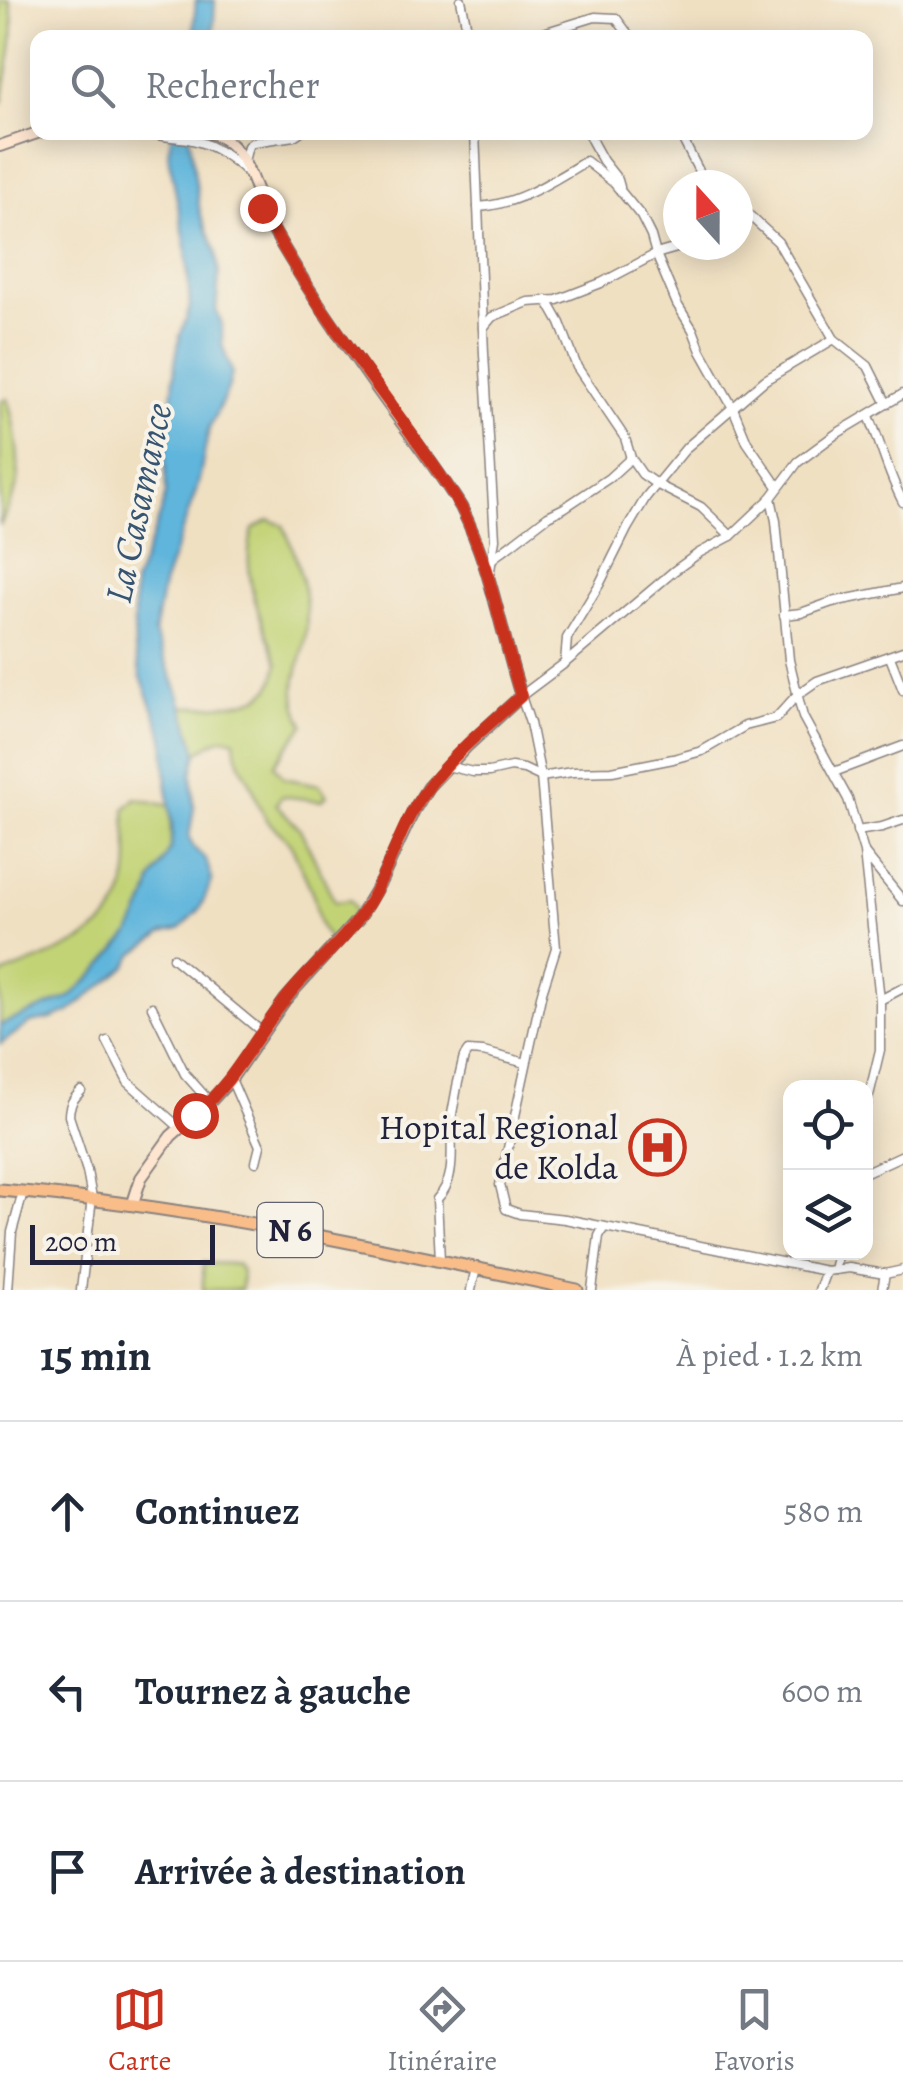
<!DOCTYPE html>
<html lang="fr">
<head>
<meta charset="utf-8">
<style>
	:root { --surface:#fff; --page:#f6f6f7; --text:#1f2937; --muted:#747a83; --line:#e0e1e3; --accent:#c8321e }
	body { margin:0; font-family:Alegreya,serif; background:var(--page); color:var(--text) }
	.controls { position:absolute; right:30px; bottom:30px; display:grid; overflow:hidden; border-radius:20px; box-shadow:0 5px 25px #0003 }
	.controls button { width:90px; height:90px; display:grid; place-items:center; padding:0; border:0; border-bottom:2px solid var(--line); background:var(--surface); color:var(--text); font:50px sans-serif }
	.compass { position:absolute; left:663px; top:170px; width:90px; height:90px; border-radius:50%; background:var(--surface); box-shadow:0 5px 25px #0003; rotate:339deg }
	.scale { position:absolute; left:30px; bottom:25px; width:185px; box-sizing:border-box; padding-left:10px; border:5px solid #22223b; border-top:0; font-size:28px; line-height:35px; white-space:nowrap; color:#22223b; -webkit-text-stroke:8px #f7f3e8; paint-order:stroke }
	.stop { position:absolute; width:30px; height:30px; margin:-22px; border:8px solid #c8321e; border-radius:50%; background:#fff }
	.stop.end { background:#c8321e; border-color:#fff; box-shadow:0 2px 10px #0008 }
	.list { margin:0; padding:0; list-style:none }
	h2 { display:flex; justify-content:space-between; align-items:center; height:130px; margin:0; padding:0 40px; font-size:42px }
	h2 small { font-size:32px; font-weight:400; color:var(--muted) }
	.list li { display:grid; grid-template-columns:65px 1fr auto; gap:30px; align-items:center; box-sizing:border-box; height:180px; padding:0 40px; border-top:2px solid var(--line) }
	.list b { display:block; font-size:38px; white-space:nowrap }
	.list em { font-size:32px; font-style:normal; color:var(--muted) }
	.icon { flex:none; width:55px; height:55px; fill:none; stroke:currentColor; stroke-width:2; stroke-linecap:round; stroke-linejoin:round }
	.map { position:relative; flex:none; width:903px; height:1290px; overflow:hidden }
	.search { position:absolute; background:var(--surface); box-shadow:0 5px 25px #0003; left:30px; right:30px; top:30px; height:110px; display:flex; align-items:center; gap:25px; box-sizing:border-box; padding:0 35px; border-radius:20px; color:var(--muted); font-size:38px }
	.sheet { height:670px; background:var(--surface) }
	nav { display:flex; justify-content:space-around; align-items:center; box-sizing:border-box; height:140px; border-top:2px solid var(--line); background:var(--surface); font-size:28px; color:var(--muted) }
	nav a { display:grid; justify-items:center; gap:5px }
	nav .on { color:var(--accent) }
	.map>svg:first-child { display:block }
</style>
</head>
<body>
<div class="map">
<svg width="903" height="1290" viewBox="0 0 903 1290">
	<rect width="100%" height="100%" fill="#f7f3e8"/>
	<filter id="ink" filterUnits="userSpaceOnUse"><feTurbulence type="fractalNoise" baseFrequency=".01" numOctaves="2"/><feDisplacementMap in="SourceGraphic" scale="20" xChannelSelector="R" yChannelSelector="G"/><feConvolveMatrix kernelMatrix="1 2 1 2 8 2 1 2 1" color-interpolation-filters="sRGB"/></filter>
	<filter id="wash" filterUnits="userSpaceOnUse"><feTurbulence type="fractalNoise" baseFrequency=".0048" numOctaves="4" result="noise"/><feDisplacementMap in="SourceGraphic" scale="40" xChannelSelector="R" yChannelSelector="G"/><feGaussianBlur stdDeviation="2.25" result="paint"/><feColorMatrix in="noise" values="0 0 0 0 0 0 0 0 0 0 0 0 0 0 0 0 0 1.4 0 .05"/><feComposite in="paint" operator="in"/></filter>
	<g filter="url(#wash)">
		<rect width="100%" height="100%" fill="#f0e0c2"/>
		<g fill="#c2d376" stroke="#727a58" stroke-width="2.5">
			<path d="M0,0H9C19,31 7,67 3,99L0,104Z"/>
			<path d="M7,399C14,417 22,468 16,488C13,500 5,513 0,526V401Z"/>
			<path d="M269,520L283,525C297,555 310,599 306,633C302,671 284,685 304,725L274,765L284,778L320,785L327,796L321,801L282,796L276,804L300,829L335,902L350,900L356,911L349,924L333,941C315,929 319,910 312,892C306,878 299,863 293,849C286,835 276,831 267,820C260,811 258,801 254,791C246,770 236,765 235,740C220,734 209,745 197,753L183,707C205,706 255,708 270,688C274,682 276,671 278,664C262,620 239,576 253,529Z"/>
			<path d="M136,798L170,806L171,849L152,881L148,896L131,934L94,975L70,997L0,1025V976C60,949 130,938 129,856C128,841 125,825 125,809Z"/>
			<path d="M203,1263L236,1264L242,1271L241,1290H203Z"/>
		</g>
		<g fill="#5fb5dc" stroke="#406c8c" stroke-width="2.5">
			<path d="M196,0H215L213,37H193Z"/>
			<path d="M172,133H189L200,213L216,252L219,276L216,310L222,324V345L232,372L228,389L209,429L198,485L163,585L154,633L179,694L197,753L192,774L194,807L189,837L194,848L206,860L212,880L200,909L180,929L162,934L133,955L127,966L69,1012L51,1019L30,1023L0,1044V1025L70,997L94,975L130,934L148,896L152,881L171,848L172,824L167,786L164,737L141,677L135,650L134,625V584L160,516L166,492L165,451L170,427L175,363L180,336L190,307L186,247L168,152Z"/>
		</g>
	</g>
	<g filter="url(#ink)">
		<g fill="none" stroke-linecap="round" stroke-linejoin="round">
			<defs>
				<g id="street">
					<path d="M461,0L469,38"/>
					<path d="M527,38L595,17L616,18L631,38"/>
					<path d="M147,132C160,137 174,137 188,139C211,143 230,157 247,172"/>
					<path d="M475,132L484,354L495,539L489,577"/>
					<path d="M587,132L603,161L618,180L620,187"/>
					<path d="M679,132L704,181L709,185"/>
					<path d="M244,161L248,146L253,142L294,136L300,132"/>
					<path d="M478,207C517,205 553,181 586,161L614,183L641,216L651,236L656,254L677,304L693,330L701,351L733,408L747,442L778,487"/>
					<path d="M738,219L748,214L778,242L834,339L868,366L887,404"/>
					<path d="M547,300L560,323L577,367L625,438L631,458L642,474L656,484L701,507L731,536"/>
					<path d="M483,328L492,317L528,302L557,300L601,283L656,254L687,245"/>
					<path d="M903,394L836,434L798,462L771,498L731,536L699,553L674,571L565,663L521,696L530,723L541,777L556,948L542,992L500,1185L506,1209L520,1214L565,1219L826,1271L849,1268L885,1274L903,1270"/>
					<path d="M869,416C881,444 888,474 903,502"/>
					<path d="M771,498L776,521L789,660L803,717L848,799L864,852L880,1000V1050L866,1108"/>
					<path d="M492,559L548,516L564,508L609,478L631,458"/>
					<path d="M784,615L801,613L832,602L903,588"/>
					<path d="M890,657L903,690"/>
					<path d="M565,663L567,638L599,585L627,529L646,497L687,447L765,380L834,339"/>
					<path d="M447,766L473,772H489L511,767L524,769L541,777L572,772L612,771L673,759L702,751L745,726L776,718L797,695L817,681L903,651"/>
					<path d="M834,772L903,746"/>
					<path d="M857,831L882,827L903,820"/>
					<path d="M865,854L903,901"/>
					<path d="M173,958L262,1032"/>
					<path d="M880,1000L903,988"/>
					<path d="M152,1007L185,1074L210,1102"/>
					<path d="M107,1041L128,1082L179,1127"/>
					<path d="M231,1079L260,1146L256,1162"/>
					<path d="M866,1172L903,1155"/>
					<path d="M440,1260L437,1199C459,1177 449,1143 452,1114C455,1095 459,1076 464,1057L468,1051L483,1052L526,1063"/>
					<path d="M834,1270L838,1252"/>
					<path d="M8,1290L12,1232L23,1192"/>
					<path d="M81,1290L92,1198L87,1171L69,1116C69,1105 73,1099 81,1091"/>
					<path d="M471,1290L476,1268"/>
					<path d="M592,1290L599,1236L604,1227"/>
					<path d="M819,1290L826,1271"/>
					<path d="M882,1290L885,1274"/>
				</g>
				<g id="secondary">
					<path d="M0,146L40,132"/>
					<path d="M133,1203L141,1178L171,1136L210,1102L231,1079L285,1000L359,918L381,881L414,810L428,787L468,745L521,696C501,633 491,566 461,507C438,470 411,436 386,401C346,345 306,288 272,228C254,195 249,140 206,132"/>
				</g>
				<path id="primary" d="M0,1190C195,1206 386,1249 577,1290"/>
			</defs>
			<use href="#street" stroke="#89817e" stroke-width="11"/>
			<use href="#secondary" stroke="#89817e" stroke-width="14"/>
			<use href="#primary" stroke="#89817e" stroke-width="15"/>
			<use href="#street" stroke="#fff" stroke-width="8"/>
			<use href="#secondary" stroke="#fde5d0" stroke-width="10"/>
			<use href="#primary" stroke="#f9bd89" stroke-width="11"/>
		</g>
	</g>
	<g fill="none" stroke-linecap="round" stroke-linejoin="round" filter="url(#ink)">
		<path stroke="#c8321e" stroke-width="12" d="M195,1115C234,1081 253,1041 284,1001C309,968 342,944 365,909C389,873 399,828 424,793C450,756 488,726 521,696C501,633 491,566 461,507C398,406 316,316 262,208"/>
	</g>
	<defs>
		<symbol id="hospital-ring" viewBox="-11 -11 22 22"><circle r="9.5" fill="#f7f3e8" stroke="#c8321e" stroke-width="1.5"/><path d="M-5-5h3v3.5h4V-5h3V5h-3V1.5h-4V5h-3Z" fill="#c8321e"/></symbol>
	</defs>
	<g fill-rule="evenodd">
		<use href="#hospital-ring" x="626" y="1116" width="63" height="63"/>
	</g>
	<g text-anchor="middle" dominant-baseline="central" stroke-width="8" stroke-linejoin="round" paint-order="stroke">
		<rect fill="#f7f3e8" stroke="#62616f" stroke-width="2.5" x="257.5" y="1203" width="65" height="54" rx="8"/>
		<g font-size="32" font-weight="bold" fill="#22223b">
			<text x="290" y="1230">N 6</text>
		</g>
		<g font-size="35" fill="#22223b" stroke="#f7f3e8" text-anchor="end">
			<text x="618" y="1127">Hopital Regional<tspan x="618" dy="40">de Kolda</tspan></text>
		</g>
		<g font-size="38" font-style="italic" fill="#375573" stroke="#f7f3e8">
			<text transform="translate(138 503) rotate(-78)">La Casamance</text>
		</g>
	</g>
</svg>
<div class="controls">
<button><svg class="icon" aria-label="locate" viewBox="0 0 24 24"><circle cx="12" cy="12" r="6"/><path d="M12 2v4M12 18v4M2 12h4M18 12h4"/></svg></button>
<button><svg class="icon" aria-label="layers" viewBox="0 0 24 24"><path d="M12 4l9 5-9 5-9-5zM3 14l9 5 9-5"/></svg></button>
</div>
<svg class="compass" viewBox="-18 -18 36 36"><path d="M0-13l5 13h-10z" fill="#e53935"/><path d="M0 13l5-13h-10z" fill="#747a83"/></svg>
<div class="scale">200 m</div>
<div class="stop" style="left:195px;top:1115px"></div>
<div class="stop end" style="left:262px;top:208px"></div>
<div class="search"><svg class="icon" aria-label="search" viewBox="0 0 24 24"><circle cx="10" cy="10" r="6"/><path d="M15 15l6 6"/></svg>Rechercher</div>
</div>
<section class="sheet">
<h2>15 min<small>À pied · 1.2 km</small></h2>
<ul class="list">
<li><svg class="icon" aria-label="ahead" viewBox="0 0 24 24"><path d="M12 20V5M6 11l6-6 6 6"/></svg><div><b>Continuez</b></div><em>580 m</em></li>
<li><svg class="icon" aria-label="left" viewBox="0 0 24 24"><path d="M17 20v-9H6M10 6l-5 5 5 5"/></svg><div><b>Tournez à gauche</b></div><em>600 m</em></li>
<li><svg class="icon" aria-label="arrive" viewBox="0 0 24 24"><path d="M6 21V4h12l-3 4 3 4H6"/></svg><div><b>Arrivée à destination</b></div></li>
</ul>
</section>
<nav>
<a class="on"><svg class="icon" aria-label="map" viewBox="0 0 24 24"><path d="M3 6l6-2 6 2 6-2v14l-6 2-6-2-6 2zM9 4v14M15 6v14"/></svg>Carte</a>
<a><svg class="icon" aria-label="directions" viewBox="0 0 24 24"><path d="M12 3l9 9-9 9-9-9zM9 14v-3h6M13 9l2 2-2 2"/></svg>Itinéraire</a>
<a><svg class="icon" aria-label="saved" viewBox="0 0 24 24"><path d="M7 4h10v16l-5-4-5 4z"/></svg>Favoris</a>
</nav>
</body>
</html>
